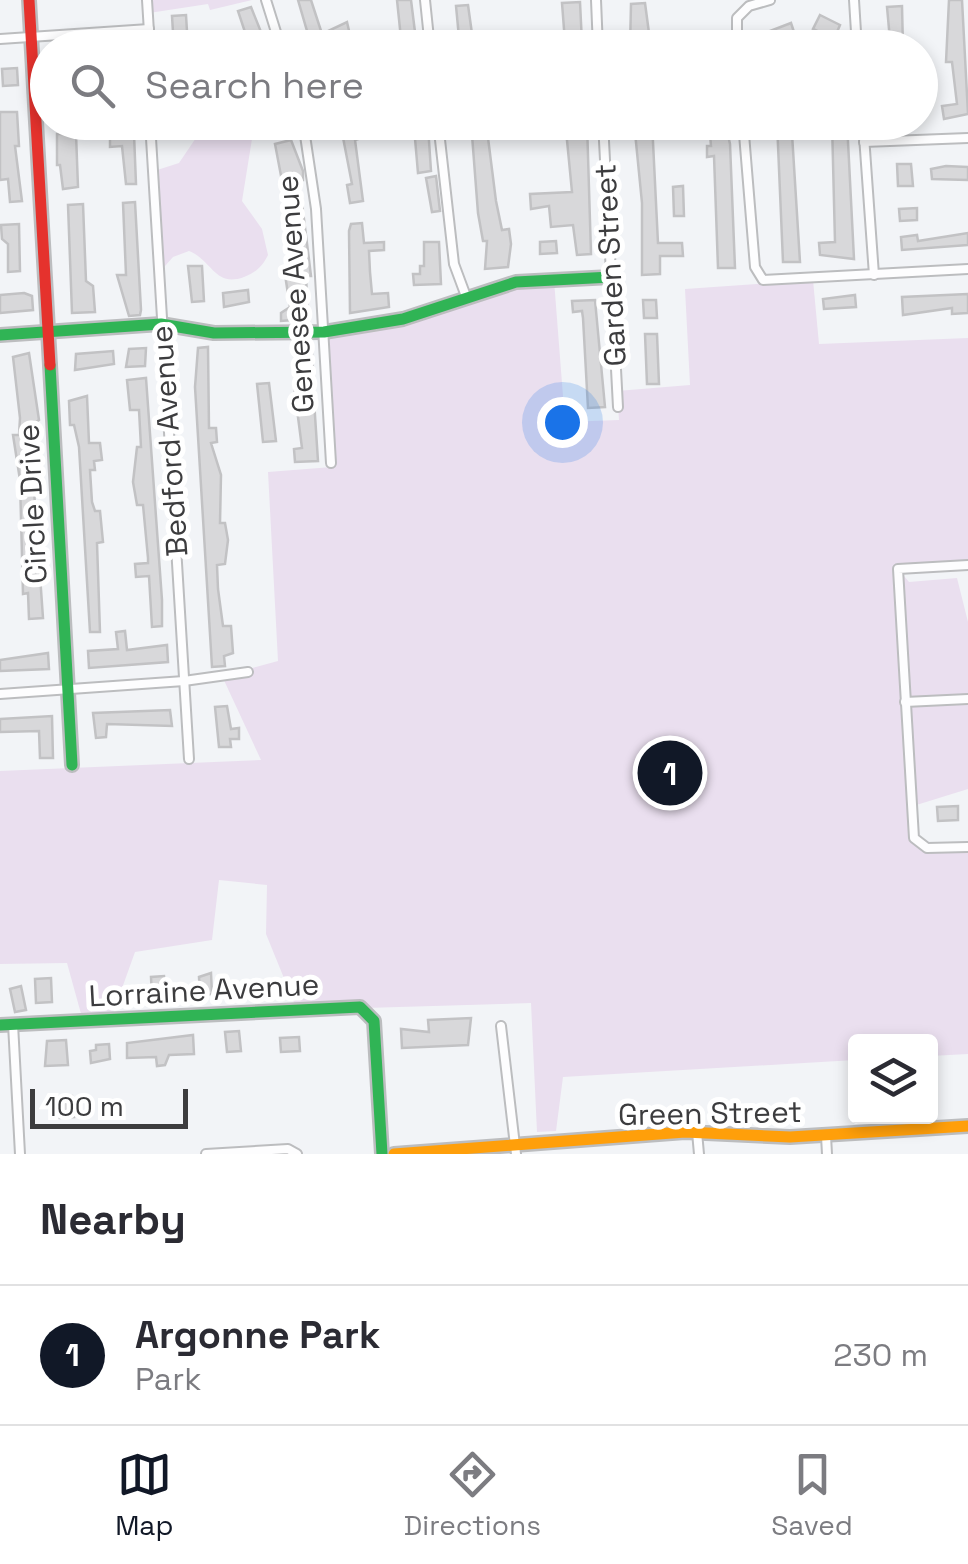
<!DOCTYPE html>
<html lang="en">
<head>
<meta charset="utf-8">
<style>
	:root { --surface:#fff; --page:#f7f7f7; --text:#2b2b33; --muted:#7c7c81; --line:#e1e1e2; --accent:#111827 }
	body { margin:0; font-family:"Space Grotesk",sans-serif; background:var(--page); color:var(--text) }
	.controls { position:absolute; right:30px; bottom:30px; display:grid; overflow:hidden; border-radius:10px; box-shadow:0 5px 15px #0003 }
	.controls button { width:90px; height:90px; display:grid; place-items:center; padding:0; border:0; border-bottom:2px solid var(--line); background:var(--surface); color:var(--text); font:50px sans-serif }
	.scale { position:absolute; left:30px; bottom:25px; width:158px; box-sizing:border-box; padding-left:10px; border:5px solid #3c3c3e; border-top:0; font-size:28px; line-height:35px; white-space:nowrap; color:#3c3c3e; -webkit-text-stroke:8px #fff; paint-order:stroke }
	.you { position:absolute; left:562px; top:422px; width:35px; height:35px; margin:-25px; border:8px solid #fff; border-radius:50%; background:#1a73e8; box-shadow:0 0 0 15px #1a73e833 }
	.badge { display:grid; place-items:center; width:65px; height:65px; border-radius:50%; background:var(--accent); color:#fff; font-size:32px; font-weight:700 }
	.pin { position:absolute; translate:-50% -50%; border:5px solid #fff; box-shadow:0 2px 10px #0006 }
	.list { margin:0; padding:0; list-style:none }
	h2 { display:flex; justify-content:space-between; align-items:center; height:130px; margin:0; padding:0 40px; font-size:42px }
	h2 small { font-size:32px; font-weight:400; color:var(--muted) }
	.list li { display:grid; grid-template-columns:65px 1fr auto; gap:30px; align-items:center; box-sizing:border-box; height:140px; padding:0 40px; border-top:2px solid var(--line) }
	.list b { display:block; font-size:38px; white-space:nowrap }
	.list p { margin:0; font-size:32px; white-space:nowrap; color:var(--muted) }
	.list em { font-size:32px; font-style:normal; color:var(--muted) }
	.icon { flex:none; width:55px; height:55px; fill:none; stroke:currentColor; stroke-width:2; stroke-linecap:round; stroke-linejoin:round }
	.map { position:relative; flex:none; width:968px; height:1154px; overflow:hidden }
	.search { position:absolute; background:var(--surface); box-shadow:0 5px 15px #0003; left:30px; right:30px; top:30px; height:110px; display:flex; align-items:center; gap:25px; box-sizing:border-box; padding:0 35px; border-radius:55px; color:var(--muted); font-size:38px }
	.sheet { height:270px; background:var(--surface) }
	nav { display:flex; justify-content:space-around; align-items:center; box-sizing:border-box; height:140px; border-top:2px solid var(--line); background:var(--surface); font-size:28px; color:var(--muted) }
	nav a { display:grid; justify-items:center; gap:5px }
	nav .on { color:var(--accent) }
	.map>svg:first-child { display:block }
</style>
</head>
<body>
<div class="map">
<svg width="968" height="1154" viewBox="0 0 968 1154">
	<rect width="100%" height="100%" fill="#f2f4f7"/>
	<g fill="#eadfef">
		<path d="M147,0H252L210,10L208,4L149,13Z"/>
		<path d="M206,123H245L252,139L242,201L262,229L268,255C262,267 256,272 244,277C215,288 212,260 189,251L173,257L158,274L151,172L179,163Z"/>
		<path d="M554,280L565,422L619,420L617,391L690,385L685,289L813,280L819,344L968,338V565L899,570L909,582L957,578L968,622V789L910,807L912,832L921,845L968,847V1054L931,1056L930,1042H856L855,1060L563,1077L556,1131L537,1132L531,1003L297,1010L266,934L267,885L219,880L212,940L135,952L111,1019L83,1021L67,963L0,964V771L261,760L222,676L278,661L268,472L332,467L324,332C402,322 475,289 554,280Z"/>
	</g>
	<g fill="#d8d8da" stroke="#c2c2c4" stroke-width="2.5">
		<path d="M298,0H311L322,34L347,22L353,48H312Z"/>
		<path d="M397,0H411L417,48H402Z"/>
		<path d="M949,0H962L968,114L944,119L942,106L957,104L952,62H946Z"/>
		<path d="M580,2L582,43L572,44L565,42L562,3Z"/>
		<path d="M645,3L651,48H630L631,4Z"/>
		<path d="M468,5L474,48H460L456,6Z"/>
		<path d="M902,6L903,48H873V41L890,40L887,7Z"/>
		<path d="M251,7L265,42L256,45H246L241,33L245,32L238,11Z"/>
		<path d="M186,15L188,48H174L172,16Z"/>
		<path d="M820,15L840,25L834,39L813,29Z"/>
		<path d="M791,23L796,38L775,45L770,31Z"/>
		<path d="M17,68L18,85L3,86L2,69Z"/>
		<path d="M0,112H17L19,146H15L22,201L10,202L8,179L0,180Z"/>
		<path d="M120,122H130L134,134L136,184H126L122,146L110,147V133L120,129Z"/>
		<path d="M340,122H363L368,136L355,140L363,201L350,203L347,185L352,184Z"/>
		<path d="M471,122H486L496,201L502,230L509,229L511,244L508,267L485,269L487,241H483L478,213Z"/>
		<path d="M634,122H652L658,243H682L683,256H660V274L642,275V203Z"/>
		<path d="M709,122H725L730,144L735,268H718L714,156L707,157V146H711Z"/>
		<path d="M777,122H790L792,134L800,262H783Z"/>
		<path d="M832,122H847L854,259L820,255L819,243L835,242Z"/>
		<path d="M587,123L591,254L577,255L573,225L551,227L549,206L531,209L530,194L572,192L566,130L569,124Z"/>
		<path d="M428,126L431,171L418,173L414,127Z"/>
		<path d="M57,134H76L78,187L63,189L60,165H57Z"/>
		<path d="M291,140L303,171V180L282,181L275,144Z"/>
		<path d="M897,164H911L913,186H898Z"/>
		<path d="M946,166L968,167V180L932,179L931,169Z"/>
		<path d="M436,176L440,211L432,212L426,178Z"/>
		<path d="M683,186L684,216H674L673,187Z"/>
		<path d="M301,195L311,276H306L308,319L281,321V313L290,307L284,268L295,267L290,196Z"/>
		<path d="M135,202L141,310L140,315L129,316L117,275H126L123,203Z"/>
		<path d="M83,204L86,281L93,286L95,312L72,313L68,205Z"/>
		<path d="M917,208V220L900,221L899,209Z"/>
		<path d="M362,223L364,243L384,242V250L369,251L370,272L372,294L388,293L389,307L350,313L349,231L351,224Z"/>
		<path d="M19,224L20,271L8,272V244L2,239L1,225Z"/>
		<path d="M968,233V245L902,250L901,237L917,235L918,241Z"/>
		<path d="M556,241L557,253L540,254V242Z"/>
		<path d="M424,242H439L441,284L414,285L413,274H420V266H424Z"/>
		<path d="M188,266H202L204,301L192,302Z"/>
		<path d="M248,290L249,302L224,307L223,293Z"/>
		<path d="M24,293L32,296L33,310L0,313V295Z"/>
		<path d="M968,294V313L952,314V308L903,315L902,297Z"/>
		<path d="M855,295L856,307L824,309L823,299Z"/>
		<path d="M595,300L605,407L588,408L583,318L582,311L573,312L572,301Z"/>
		<path d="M643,300H656L657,318H644Z"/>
		<path d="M645,334H657L659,384H647Z"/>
		<path d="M208,347L209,428H216L217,442L211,443L221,475L220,523H225L228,540L225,564L217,565L218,589L223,626H231L233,653L224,656L225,666L212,667L195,387L198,348Z"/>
		<path d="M146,348L145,366L126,367L129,349Z"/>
		<path d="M113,351L114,364L75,370L76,354Z"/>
		<path d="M29,353L39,420L32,425L33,476L43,618L29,619L28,593L23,594L20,480L13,435H19L20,418L13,357Z"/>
		<path d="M312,353L313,369L299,370L298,354Z"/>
		<path d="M146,378L162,600V626L152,627L149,576L136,577L135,564L148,563V558L143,505H137L133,482L137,447H141L139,410H130L127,380Z"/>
		<path d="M269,383L276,441L263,442L257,384Z"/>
		<path d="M313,385L318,461L295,462L294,449L302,448L294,386Z"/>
		<path d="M87,396L89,443H100L102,460L94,461L95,470H90L92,502L95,511H100L103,542L97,543L100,632H90L79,447L74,425H70L69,401Z"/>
		<path d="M125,631L127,650L167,645L168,662L89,668L88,651L118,649L116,632Z"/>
		<path d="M48,653L49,669L0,671V660Z"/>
		<path d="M227,706L231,729L239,728V739H230L231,747H219L215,707Z"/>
		<path d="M170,710L172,726L107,724L106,737L96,738L93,713Z"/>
		<path d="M52,716L53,758H40L39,731L0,732V719Z"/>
		<path d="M958,806V820L938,821L937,807Z"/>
		<path d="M211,973L212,994L200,995L199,977Z"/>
		<path d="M164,976L166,998L152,999L151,977Z"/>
		<path d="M51,978L52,1002L36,1003L35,979Z"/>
		<path d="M21,986L26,1010L15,1012L10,989Z"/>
		<path d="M471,1018L468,1045L402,1048L401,1029L429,1032L428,1020Z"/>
		<path d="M239,1031L241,1051L227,1052L225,1032Z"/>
		<path d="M193,1035L194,1054L169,1055L165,1065L157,1066L156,1057L127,1058V1043Z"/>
		<path d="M299,1037L300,1051L281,1052L280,1038Z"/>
		<path d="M66,1040L68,1065L45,1066L47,1041Z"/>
		<path d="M109,1044L110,1059L91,1063L90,1051L96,1050V1045Z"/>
		<path d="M72,1096L74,1117L58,1118L56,1097Z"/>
	</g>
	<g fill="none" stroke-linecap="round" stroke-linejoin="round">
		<defs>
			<g id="street">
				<path d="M147,0L150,48"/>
				<path d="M266,0L281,48"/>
				<path d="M425,0L430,48"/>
				<path d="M596,0L598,48"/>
				<path d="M854,0L857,48"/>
				<path d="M0,39L149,29"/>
				<path d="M737,48V18L749,6L770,0"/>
				<path d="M150,122L189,759"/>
				<path d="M303,122L316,209L331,463"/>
				<path d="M438,122L454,264L467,299"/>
				<path d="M603,122L618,407"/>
				<path d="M743,122L755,267L763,280L968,269"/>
				<path d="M863,122L874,275"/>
				<path d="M864,142L968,138"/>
				<path d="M968,565L898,569L914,838L927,848L968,847"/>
				<path d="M0,694L184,681L248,672"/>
				<path d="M905,702L968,699"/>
				<path d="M13,1024L20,1154"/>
				<path d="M501,1026L516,1154"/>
				<path d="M697,1132L699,1154"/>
				<path d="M826,1136L827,1154"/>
				<path d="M206,1154L288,1149L297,1154"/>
			</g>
			<g id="fast">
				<path d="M0,335L161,324L214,333L324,332L403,319L516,282L611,277"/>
				<path d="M50,365L72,765"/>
				<path d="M0,1025L360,1007L374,1021L382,1154"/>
			</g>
			<path id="slow" d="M394,1154L685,1132L790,1137L968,1126"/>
			<path id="jam" d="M29,0L50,365"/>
		</defs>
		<use href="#street" stroke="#bcbdbf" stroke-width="12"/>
		<use href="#fast" stroke="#bcbdbf" stroke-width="16"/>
		<use href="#slow" stroke="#bcbdbf" stroke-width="16"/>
		<use href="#jam" stroke="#bcbdbf" stroke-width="16"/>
		<use href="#street" stroke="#fdfdfe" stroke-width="8"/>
		<use href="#fast" stroke="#30b455" stroke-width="11"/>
		<use href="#slow" stroke="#ff9f0a" stroke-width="11"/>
		<use href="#jam" stroke="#e5322d" stroke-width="11"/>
	</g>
	<g text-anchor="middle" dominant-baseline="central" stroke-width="10" stroke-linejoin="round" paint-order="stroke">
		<g font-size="30" fill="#3c3c3e" stroke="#fff">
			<text transform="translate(610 265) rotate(-93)">Garden Street</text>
			<text transform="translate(295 294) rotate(-94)">Genesee Avenue</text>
			<text transform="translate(169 441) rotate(-94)">Bedford Avenue</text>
			<text transform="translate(32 504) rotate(-93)">Circle Drive</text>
			<text transform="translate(204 990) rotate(-3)">Lorraine Avenue</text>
			<text transform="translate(710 1113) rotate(-1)">Green Street</text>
		</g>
	</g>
</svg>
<div class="controls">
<button><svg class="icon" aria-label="layers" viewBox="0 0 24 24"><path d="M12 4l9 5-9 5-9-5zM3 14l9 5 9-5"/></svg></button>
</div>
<div class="scale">100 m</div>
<div class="you"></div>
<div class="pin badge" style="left:670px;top:773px">1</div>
<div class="search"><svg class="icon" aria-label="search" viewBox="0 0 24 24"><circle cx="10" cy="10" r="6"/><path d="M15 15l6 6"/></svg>Search here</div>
</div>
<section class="sheet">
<h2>Nearby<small></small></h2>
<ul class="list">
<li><span class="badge">1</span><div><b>Argonne Park</b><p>Park</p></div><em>230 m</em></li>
</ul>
</section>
<nav>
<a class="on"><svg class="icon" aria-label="map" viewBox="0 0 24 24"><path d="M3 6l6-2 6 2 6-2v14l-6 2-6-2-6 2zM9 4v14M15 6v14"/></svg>Map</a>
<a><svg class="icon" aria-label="directions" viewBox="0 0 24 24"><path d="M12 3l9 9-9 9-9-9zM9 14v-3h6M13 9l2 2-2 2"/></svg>Directions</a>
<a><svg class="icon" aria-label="saved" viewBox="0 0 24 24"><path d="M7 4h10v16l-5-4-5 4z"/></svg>Saved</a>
</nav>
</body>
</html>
